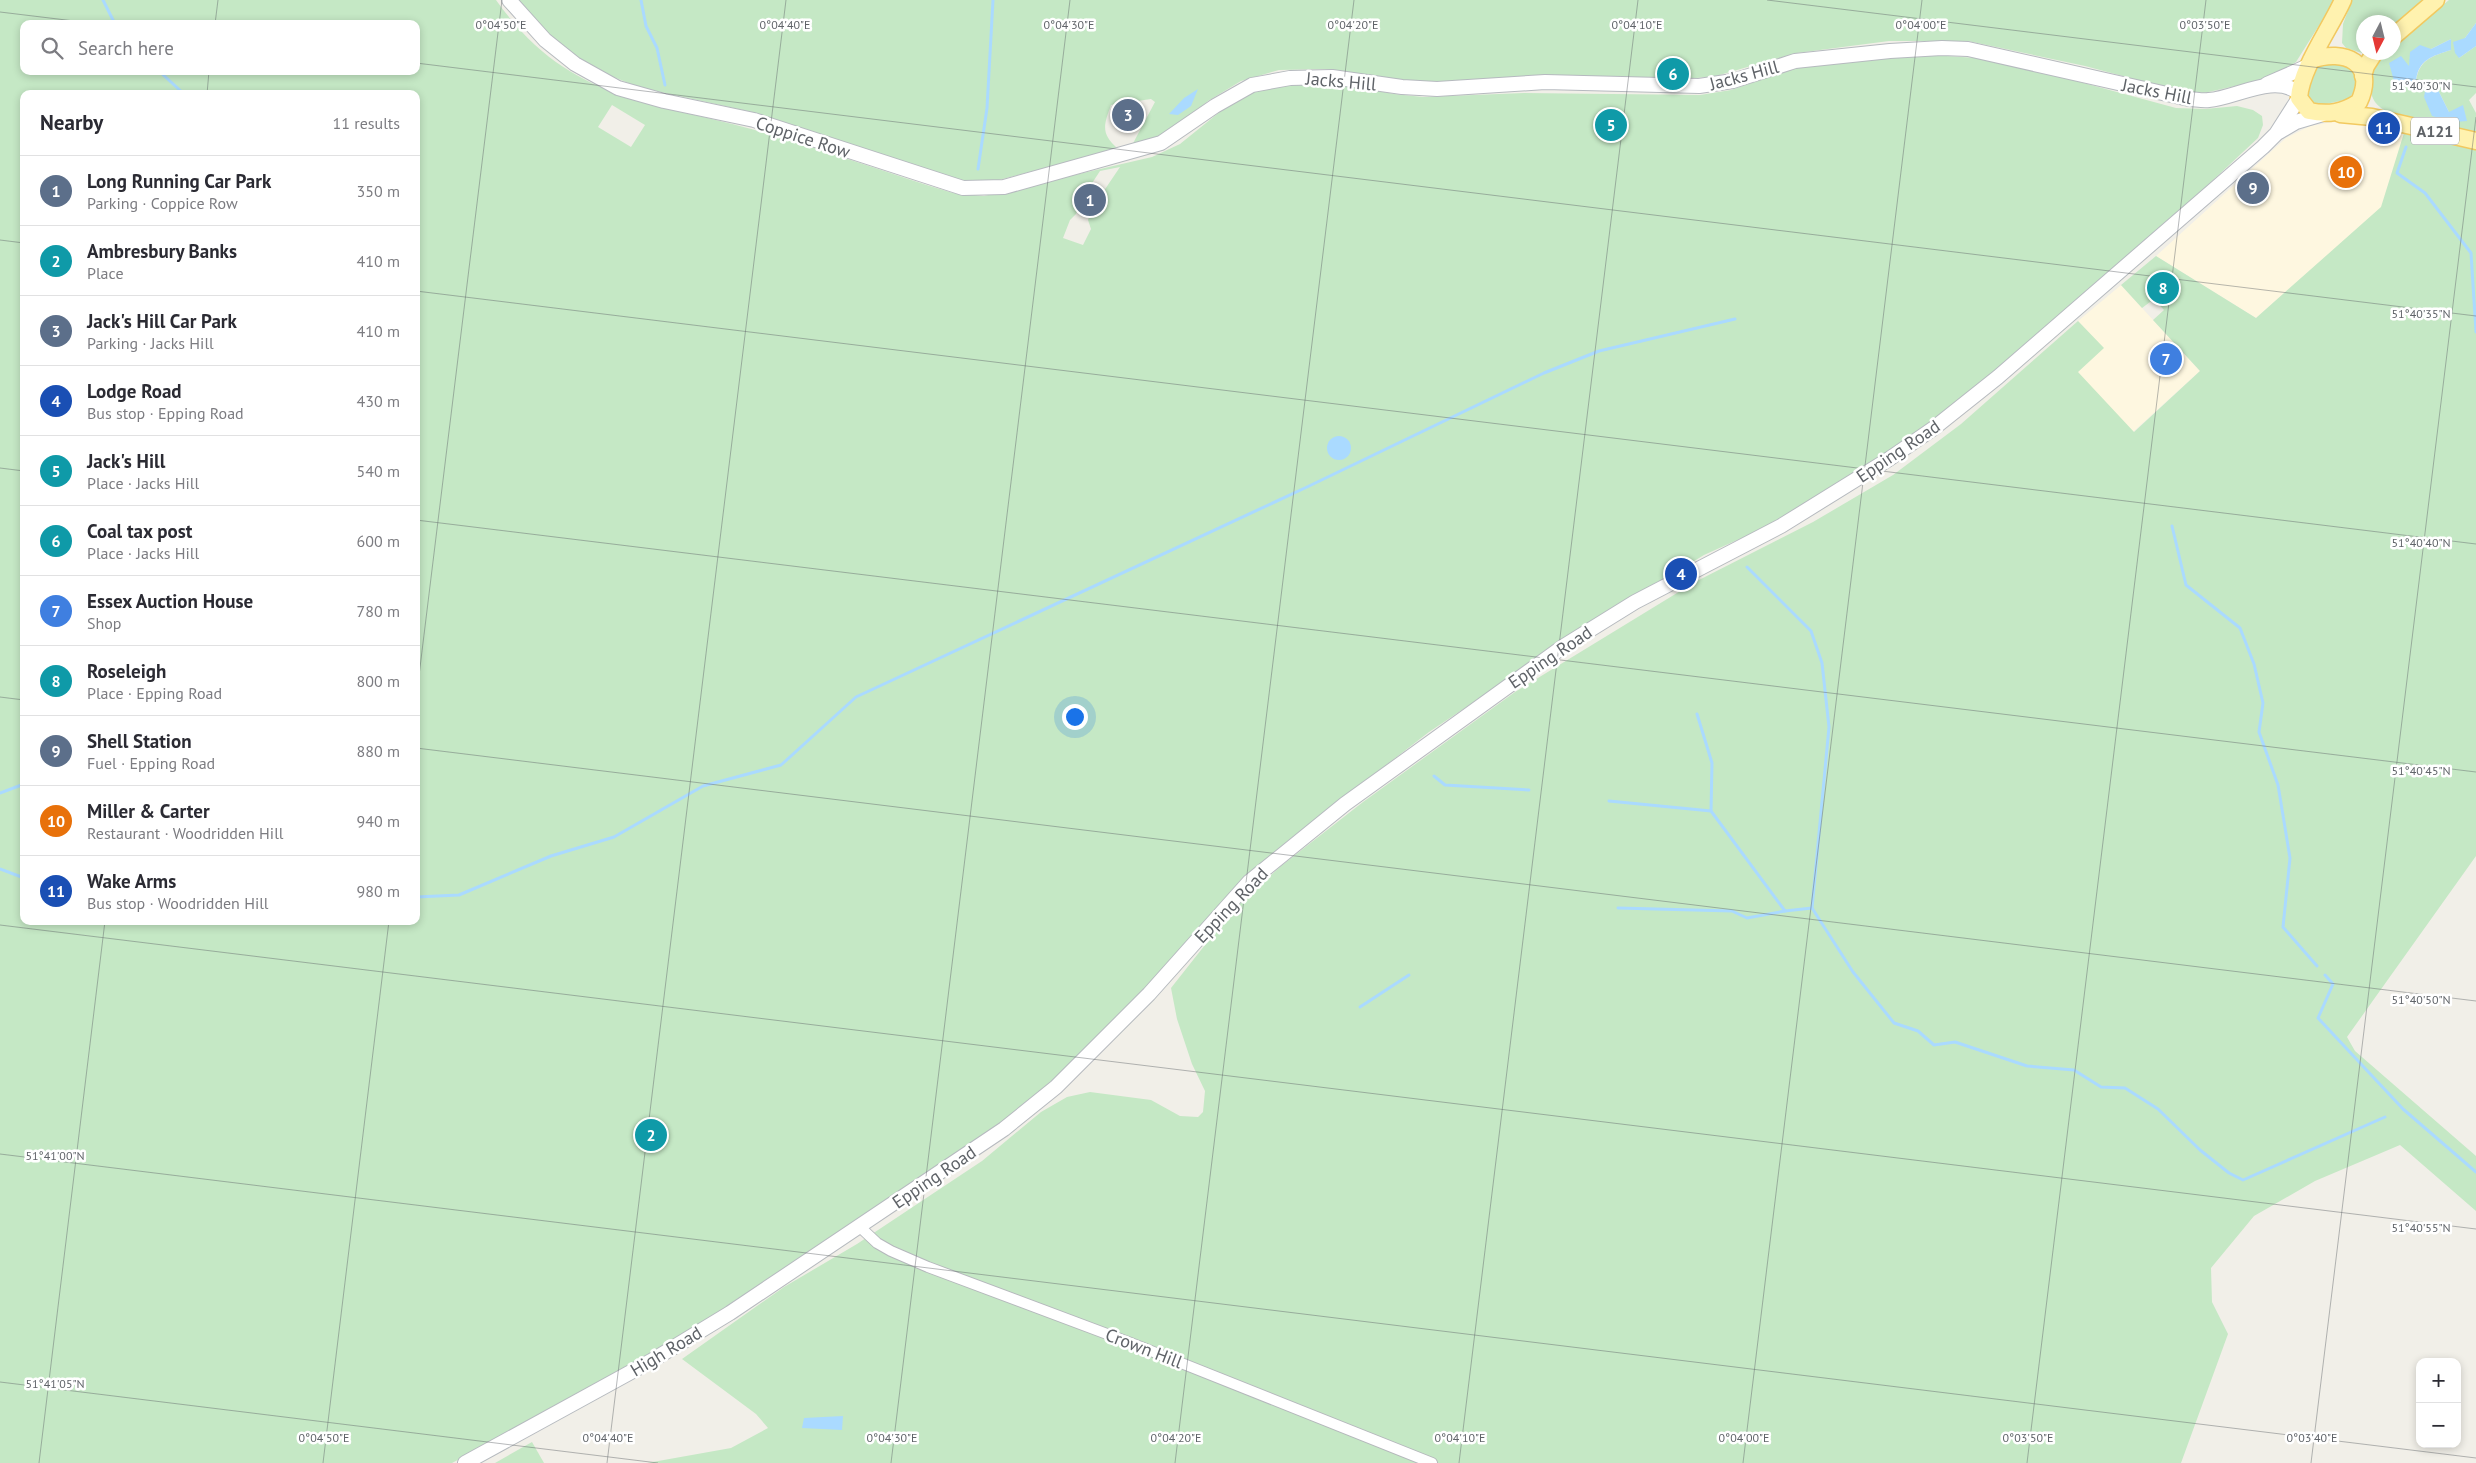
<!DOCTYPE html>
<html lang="en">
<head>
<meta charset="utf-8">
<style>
	:root { --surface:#fff; --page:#f7f7f7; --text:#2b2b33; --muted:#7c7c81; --line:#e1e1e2; --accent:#ea4335 }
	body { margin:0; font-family:"PT Sans",sans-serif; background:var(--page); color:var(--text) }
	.controls { position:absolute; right:15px; bottom:15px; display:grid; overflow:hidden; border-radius:10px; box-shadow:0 2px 8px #0003 }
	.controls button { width:45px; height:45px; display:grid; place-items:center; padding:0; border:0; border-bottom:1px solid var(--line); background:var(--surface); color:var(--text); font:25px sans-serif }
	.compass { position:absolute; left:2356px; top:15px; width:45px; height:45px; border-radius:50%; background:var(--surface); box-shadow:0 2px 8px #0003; rotate:187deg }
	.you { position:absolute; left:1074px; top:716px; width:18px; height:18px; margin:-12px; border:4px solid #fff; border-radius:50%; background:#1a73e8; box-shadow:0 0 0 8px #1a73e833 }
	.badge { display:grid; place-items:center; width:32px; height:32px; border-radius:50%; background:var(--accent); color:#fff; font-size:16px; font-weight:700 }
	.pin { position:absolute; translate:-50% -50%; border:2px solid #fff; box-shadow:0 1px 5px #0006 }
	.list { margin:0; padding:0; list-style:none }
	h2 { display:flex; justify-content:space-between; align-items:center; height:65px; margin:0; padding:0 20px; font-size:21px }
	h2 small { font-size:16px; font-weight:400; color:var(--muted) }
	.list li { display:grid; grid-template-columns:32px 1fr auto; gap:15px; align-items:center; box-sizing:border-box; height:70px; padding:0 20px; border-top:1px solid var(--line) }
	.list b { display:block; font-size:19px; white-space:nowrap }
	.list p { margin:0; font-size:16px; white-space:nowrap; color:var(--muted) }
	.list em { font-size:16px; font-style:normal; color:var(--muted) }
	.icon { flex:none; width:28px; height:28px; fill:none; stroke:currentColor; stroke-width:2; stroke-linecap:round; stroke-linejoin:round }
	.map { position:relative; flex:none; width:2476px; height:1463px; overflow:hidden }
	.search { position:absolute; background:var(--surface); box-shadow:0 2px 8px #0003; left:20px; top:20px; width:400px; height:55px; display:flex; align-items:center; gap:12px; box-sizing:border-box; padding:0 18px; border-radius:10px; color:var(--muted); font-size:19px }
	.panel { position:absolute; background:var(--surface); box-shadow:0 2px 8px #0003; left:20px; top:90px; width:400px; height:835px; border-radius:10px }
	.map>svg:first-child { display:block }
</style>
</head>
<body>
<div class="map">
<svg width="2476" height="1463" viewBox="0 0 2476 1463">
	<rect width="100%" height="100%" fill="#f1efe8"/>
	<g fill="#fef7e0">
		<path d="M2338,121L2371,123L2404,133L2382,207L2256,318L2156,256L2286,138L2310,126Z"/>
		<path d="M2121,285L2200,371L2133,432L2077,372L2103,348L2078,321Z"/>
	</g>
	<g fill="#c5e8c5" fill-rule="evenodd">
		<path d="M0,0H496C569,103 652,100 762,132C826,150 889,174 953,193L984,196L1152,157L1180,144L1237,98L1270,87L1310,82L1350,85L1394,94L1423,97L1524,93L1700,95L1731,90L1801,66L1867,59L1931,55L1977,58L2028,68L2176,108L2205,109L2237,106L2253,110L2262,116L2263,125L2258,138L2132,256L1949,412L1793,515L1704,555L1577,633L1429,732L1285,843L1250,875L1129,1007L1058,1079L980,1139L727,1308L604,1383L452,1463H0ZM24,24H416V71H24ZM24,94H416V921H24ZM612,105L645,125L631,147L598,127ZM1120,167L1093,207L1088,220L1091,229L1083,245L1063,238L1070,220L1076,214L1085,194L1100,171Z"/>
		<path d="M515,0H2335L2296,62L2271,78L2204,93L2179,91L2085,66L1968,41H1889L1797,53L1716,76L1677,80L1441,83L1382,79L1326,69L1279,70L1241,81L1208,101L1178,126L1152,142L1130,149L1155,102L1151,99L1111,105C1104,125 1100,133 1118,149L987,183L958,181L910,168L752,112L638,87L587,66L561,48Z"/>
		<path d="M2352,0H2427L2394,29V22H2364L2362,53L2346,48L2342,43L2343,24Z"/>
		<path d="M2449,0H2476V23L2465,38L2459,58L2476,46V93L2469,100L2476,113V139C2453,133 2387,120 2375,102C2370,94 2370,87 2372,79C2374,68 2378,60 2386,53L2394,52V46ZM2451,39V50C2432,56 2419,60 2416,81L2407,87L2409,66L2431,49ZM2438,90L2449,112L2424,97Z"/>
		<path d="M2351,62C2355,76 2359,86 2349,99L2317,106L2306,100L2315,63Z"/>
		<path d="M2404,133L2476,149V856L2347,1037L2355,1051L2476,1156V1211L2400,1145L2315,1181L2254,1216L2211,1268L2212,1302L2228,1334L2181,1463H647L731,1448L768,1428L756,1414L682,1359L784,1287L857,1244L982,1161L1041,1112L1067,1097L1090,1092L1151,1100L1180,1116L1198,1117L1203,1112L1205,1091L1192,1064L1177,1019L1171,988L1231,912L1281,866L1363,802L1515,692L1695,582L1813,522L1893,475L1961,424L2078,321L2104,348L2078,372L2134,432L2200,371L2153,320L2164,310L2154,299L2142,308L2121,285L2156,256L2256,318L2381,207Z"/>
		<path d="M532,1442L544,1463H495Z"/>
	</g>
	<g fill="#aadaff">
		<path d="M2476,23V46L2459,58L2455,53L2453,42L2465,38Z"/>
		<path d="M2451,39V50C2432,56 2418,60 2416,81L2407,87L2394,81L2389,63L2401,56L2409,66L2410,52L2420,45L2431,49Z"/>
		<path d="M2426,86L2438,90L2449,112L2463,105L2467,121L2455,122L2432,116L2424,97Z"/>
		<path d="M1198,89L1191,106L1178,115L1169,114L1184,98Z"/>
		<circle cx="1339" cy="448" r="12"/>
		<path d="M843,1416L842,1430L802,1428L804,1418Z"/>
	</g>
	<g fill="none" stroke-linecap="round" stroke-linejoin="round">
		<g stroke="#aadaff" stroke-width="3">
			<path d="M103,0L115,24"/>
			<path d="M641,0L646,26L657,48L665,85"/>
			<path d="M159,71L184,94"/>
			<path d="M2406,147L2397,173L2425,193L2471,253L2476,332"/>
			<path d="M978,169L987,108L993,0"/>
			<path d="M2172,526L2186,585L2240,628L2254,664L2263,703L2259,732L2278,785L2290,858L2283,927L2317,966"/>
			<path d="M1747,567L1811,631L1822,663L1829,727L1812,908L1853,972L1894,1023L1918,1031L1934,1045L1955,1042L2027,1066L2074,1070L2101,1087L2125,1088L2158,1109L2200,1150L2229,1173L2243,1180L2385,1117"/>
			<path d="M1697,714L1712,763L1711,811L1785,911L1812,908"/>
			<path d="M1434,776L1445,785L1529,790"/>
			<path d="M0,793L24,784"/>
			<path d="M1609,801L1711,811"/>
			<path d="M0,869L24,878"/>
			<path d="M416,897L459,895L551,856L614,837L703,786L781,765L856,697L1307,487L1544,373L1599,351L1735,319"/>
			<path d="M1618,908L1732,911L1747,918L1785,911"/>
			<path d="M2325,975L2333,984L2318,1018L2403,1109L2476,1172"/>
			<path d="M1360,1007L1409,975"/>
		</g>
		<defs>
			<path id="street" d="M860,1227L877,1243L891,1251L928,1267L1131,1343L1432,1463"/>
			<g id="secondary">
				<path d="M509,0L545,40L575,64L618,88L664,101L754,120L963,188L1004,187L1161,143L1215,106L1252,85L1290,78L1332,77L1402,87L1437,89L1545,82L1699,86L1733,81L1795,61L1890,51L1942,48L1968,49L2189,99C2195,99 2202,101 2209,100C2236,98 2274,73 2299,93"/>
				<path d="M2267,84L2308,66"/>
				<path d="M2279,132L2296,122L2323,114"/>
				<path d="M465,1463L651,1361L730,1313L1004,1129L1056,1087L1149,994L1249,882L1345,804L1564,646L1635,602L1781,526L1889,459L1934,428L1998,377L2263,147L2276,134L2299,98"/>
			</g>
			<g id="primary">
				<path d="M2394,36L2436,0"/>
				<path d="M2311,60C2345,48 2377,63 2359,102C2342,113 2328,115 2309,111L2299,98C2301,68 2330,29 2343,0"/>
				<path d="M2363,76L2366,66L2375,52"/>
				<path d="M2340,114L2372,117L2476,141"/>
			</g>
		</defs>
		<use href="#street" stroke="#b5b8bc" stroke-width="12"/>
		<use href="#secondary" stroke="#b6babf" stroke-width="16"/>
		<use href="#primary" stroke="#f2c960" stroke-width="19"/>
		<use href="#street" stroke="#fff" stroke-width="10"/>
		<use href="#secondary" stroke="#fff" stroke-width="14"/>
		<use href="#primary" stroke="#fff2af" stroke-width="16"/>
	</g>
	<path fill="none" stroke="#5f6368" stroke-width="1" stroke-opacity="0.45" d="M1767,0L2476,87M0,12L99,24M215,24L218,0M416,63L2476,316M207,94L209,71M0,240L24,243M416,291L2476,544M0,468L24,471M416,520L2476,772M0,697L24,700M416,700L502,0M416,748L2476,1001M0,925L2476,1229M0,1154L2476,1458M0,1382L658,1463M39,1463L105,921M323,1463L389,921M607,1463L786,0M891,1463L1070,0M1175,1463L1354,0M1459,1463L1638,0M1743,1463L1922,0M2027,1463L2206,0M2311,1463L2476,117"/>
	<g text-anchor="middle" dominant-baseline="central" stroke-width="5" stroke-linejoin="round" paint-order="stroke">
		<rect fill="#fff" stroke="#8f9295" stroke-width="1" x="2411" y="117.5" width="48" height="27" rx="4"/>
		<g font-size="16" font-weight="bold" fill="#5f6368">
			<text x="2435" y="131">A121</text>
		</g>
		<g font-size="18" fill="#5f6368" stroke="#fff">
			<text transform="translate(1744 75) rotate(-15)">Jacks Hill</text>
			<text transform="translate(1341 81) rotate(5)">Jacks Hill</text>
			<text transform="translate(2157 91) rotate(11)">Jacks Hill</text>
			<text transform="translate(803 137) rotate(18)">Coppice Row</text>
			<text transform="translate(1898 451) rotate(-34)">Epping Road</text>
			<text transform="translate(1550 657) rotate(-34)">Epping Road</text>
			<text transform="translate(1231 905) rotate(-46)">Epping Road</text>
			<text transform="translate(934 1177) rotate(-34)">Epping Road</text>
			<text transform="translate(1144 1348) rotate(21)">Crown Hill</text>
			<text transform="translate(666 1351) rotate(-31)">High Road</text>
		</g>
	</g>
	<g font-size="12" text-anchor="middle" fill="#5f6368" stroke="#fff" stroke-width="5" stroke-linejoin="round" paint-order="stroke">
		<text x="501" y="29">0°04'50"E</text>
		<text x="785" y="29">0°04'40"E</text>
		<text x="1069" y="29">0°04'30"E</text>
		<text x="1353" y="29">0°04'20"E</text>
		<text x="1637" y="29">0°04'10"E</text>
		<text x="1921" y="29">0°04'00"E</text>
		<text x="2205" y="29">0°03'50"E</text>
		<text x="2421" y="90">51°40'30"N</text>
		<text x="2421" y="318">51°40'35"N</text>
		<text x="2421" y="547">51°40'40"N</text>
		<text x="2421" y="775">51°40'45"N</text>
		<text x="2421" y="1004">51°40'50"N</text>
		<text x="55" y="1160">51°41'00"N</text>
		<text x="2421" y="1232">51°40'55"N</text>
		<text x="55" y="1388">51°41'05"N</text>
		<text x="324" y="1442">0°04'50"E</text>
		<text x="608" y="1442">0°04'40"E</text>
		<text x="892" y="1442">0°04'30"E</text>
		<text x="1176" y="1442">0°04'20"E</text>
		<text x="1460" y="1442">0°04'10"E</text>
		<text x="1744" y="1442">0°04'00"E</text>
		<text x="2028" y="1442">0°03'50"E</text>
		<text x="2312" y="1442">0°03'40"E</text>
	</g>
</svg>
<div class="controls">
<button>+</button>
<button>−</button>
</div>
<svg class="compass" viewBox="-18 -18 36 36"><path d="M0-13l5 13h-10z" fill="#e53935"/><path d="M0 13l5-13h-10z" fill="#7c7c81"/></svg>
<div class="you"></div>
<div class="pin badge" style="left:1090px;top:200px;background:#5c6f8a">1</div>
<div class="pin badge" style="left:651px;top:1135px;background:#0f9aa8">2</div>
<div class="pin badge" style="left:1128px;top:115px;background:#5c6f8a">3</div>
<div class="pin badge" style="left:1681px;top:574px;background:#1a4fb4">4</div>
<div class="pin badge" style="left:1611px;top:125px;background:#0f9aa8">5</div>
<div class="pin badge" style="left:1673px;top:74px;background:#0f9aa8">6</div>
<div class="pin badge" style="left:2166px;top:359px;background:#3f7fe0">7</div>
<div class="pin badge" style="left:2163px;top:288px;background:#0f9aa8">8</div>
<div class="pin badge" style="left:2253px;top:188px;background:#5c6f8a">9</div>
<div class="pin badge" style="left:2346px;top:172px;background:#e8710a">10</div>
<div class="pin badge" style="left:2384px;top:128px;background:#1a4fb4">11</div>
<div class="search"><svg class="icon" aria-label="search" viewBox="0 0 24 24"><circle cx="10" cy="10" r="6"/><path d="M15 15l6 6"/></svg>Search here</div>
<section class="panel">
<h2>Nearby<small>11 results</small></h2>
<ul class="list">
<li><span class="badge" style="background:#5c6f8a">1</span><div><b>Long Running Car Park</b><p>Parking · Coppice Row</p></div><em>350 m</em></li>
<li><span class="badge" style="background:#0f9aa8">2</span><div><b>Ambresbury Banks</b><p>Place</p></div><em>410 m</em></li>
<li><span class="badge" style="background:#5c6f8a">3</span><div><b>Jack's Hill Car Park</b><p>Parking · Jacks Hill</p></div><em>410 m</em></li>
<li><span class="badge" style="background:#1a4fb4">4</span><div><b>Lodge Road</b><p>Bus stop · Epping Road</p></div><em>430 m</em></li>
<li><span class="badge" style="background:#0f9aa8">5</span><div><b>Jack's Hill</b><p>Place · Jacks Hill</p></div><em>540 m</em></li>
<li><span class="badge" style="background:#0f9aa8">6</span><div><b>Coal tax post</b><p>Place · Jacks Hill</p></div><em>600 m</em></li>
<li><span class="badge" style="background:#3f7fe0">7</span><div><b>Essex Auction House</b><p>Shop</p></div><em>780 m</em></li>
<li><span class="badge" style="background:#0f9aa8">8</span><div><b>Roseleigh</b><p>Place · Epping Road</p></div><em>800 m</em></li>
<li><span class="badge" style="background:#5c6f8a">9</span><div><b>Shell Station</b><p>Fuel · Epping Road</p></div><em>880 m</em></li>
<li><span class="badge" style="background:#e8710a">10</span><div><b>Miller &amp; Carter</b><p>Restaurant · Woodridden Hill</p></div><em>940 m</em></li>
<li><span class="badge" style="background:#1a4fb4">11</span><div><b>Wake Arms</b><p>Bus stop · Woodridden Hill</p></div><em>980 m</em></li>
</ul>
</section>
</div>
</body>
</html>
